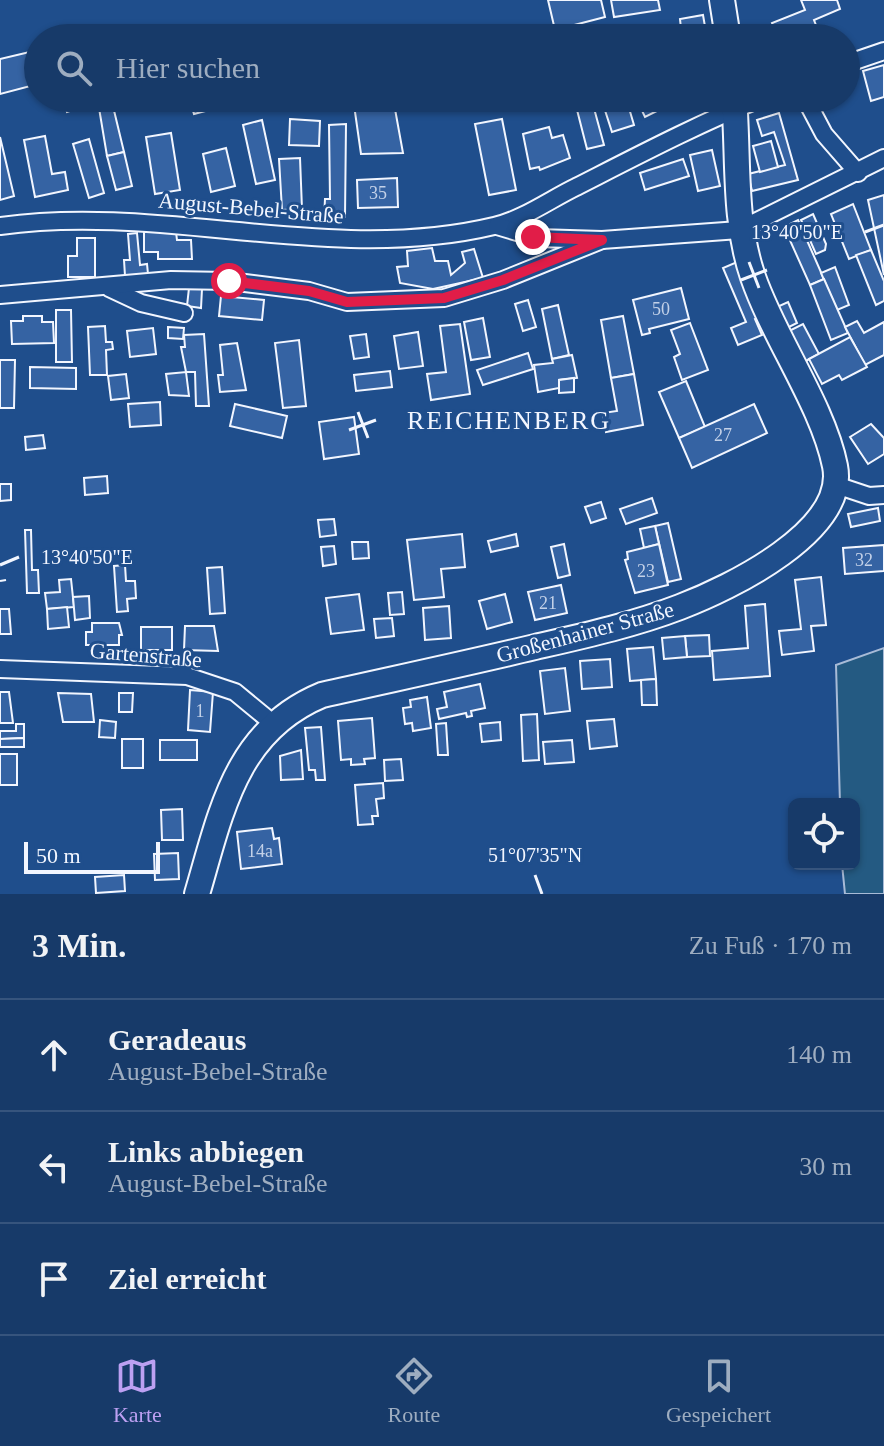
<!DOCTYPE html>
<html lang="de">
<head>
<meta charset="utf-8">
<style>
	:root { --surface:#173a69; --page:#20416f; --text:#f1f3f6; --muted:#9eadc0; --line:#36547d; --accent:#bca0f2 }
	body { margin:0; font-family:"Times New Roman",serif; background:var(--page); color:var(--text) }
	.controls { position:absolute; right:24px; bottom:24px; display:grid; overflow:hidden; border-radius:12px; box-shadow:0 2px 6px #0004 }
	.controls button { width:72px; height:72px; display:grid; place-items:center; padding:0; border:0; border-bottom:2px solid var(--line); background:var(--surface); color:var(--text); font:40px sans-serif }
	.scale { position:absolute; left:24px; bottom:20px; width:136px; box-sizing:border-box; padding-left:8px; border:4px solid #f2f6ff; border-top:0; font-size:22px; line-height:28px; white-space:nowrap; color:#f2f6ff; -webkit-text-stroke:6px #1f4e8c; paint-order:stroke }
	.stop { position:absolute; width:24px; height:24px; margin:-18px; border:6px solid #e11d48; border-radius:50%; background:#fff }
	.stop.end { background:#e11d48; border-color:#fff; box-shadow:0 2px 8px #0008 }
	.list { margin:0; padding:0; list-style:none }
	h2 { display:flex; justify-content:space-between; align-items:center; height:104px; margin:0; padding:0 32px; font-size:34px }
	h2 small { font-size:26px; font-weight:400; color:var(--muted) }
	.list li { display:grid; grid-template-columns:52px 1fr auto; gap:24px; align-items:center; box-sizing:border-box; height:112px; padding:0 32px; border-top:2px solid var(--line) }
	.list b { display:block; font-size:30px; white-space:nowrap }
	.list p { margin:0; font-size:26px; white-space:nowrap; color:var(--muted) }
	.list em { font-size:26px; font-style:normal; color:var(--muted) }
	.icon { flex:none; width:44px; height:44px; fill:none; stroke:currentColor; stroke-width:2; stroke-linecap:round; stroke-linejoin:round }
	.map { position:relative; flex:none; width:884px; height:894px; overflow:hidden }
	.search { position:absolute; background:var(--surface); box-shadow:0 2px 6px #0004; left:24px; right:24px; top:24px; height:88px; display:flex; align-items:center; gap:20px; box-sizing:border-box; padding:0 28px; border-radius:44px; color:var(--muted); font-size:30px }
	.sheet { height:440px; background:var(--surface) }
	nav { display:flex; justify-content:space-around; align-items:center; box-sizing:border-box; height:112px; border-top:2px solid var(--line); background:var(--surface); font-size:22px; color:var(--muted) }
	nav a { display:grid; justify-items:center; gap:4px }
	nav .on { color:var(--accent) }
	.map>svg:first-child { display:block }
</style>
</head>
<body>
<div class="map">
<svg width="884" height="894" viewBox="0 0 884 894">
	<rect width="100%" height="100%" fill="#1f4e8c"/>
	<path fill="#245a82" stroke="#a8bbd7" stroke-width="2" d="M884,648V894H845L842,864H854V804H840L836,665Z"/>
	<g fill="#3563a3" stroke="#f2f6ff" stroke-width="2">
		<path d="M548,0H601L605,17L555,30Z"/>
		<path d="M611,0H658L660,10L614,17Z"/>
		<path d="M801,0H837L840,9L814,20L821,38H764L776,33L772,23L805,10Z"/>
		<path d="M703,15L707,38H682L680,19Z"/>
		<path d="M38,50V84L0,94V59Z"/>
		<path d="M884,65V97L871,101L863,71Z"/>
		<path d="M63,98H109L67,112Z"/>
		<path d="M111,98L124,152L107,156L98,102Z"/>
		<path d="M189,98H230L232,104L194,114Z"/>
		<path d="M353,98H393L403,153L361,154Z"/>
		<path d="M430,98H500L431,109Z"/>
		<path d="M601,98H626L634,125L612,132Z"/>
		<path d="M636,98H663L667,106L645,117Z"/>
		<path d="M592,101L604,145L587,149L576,106Z"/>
		<path d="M779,113L798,180L752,191L748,174L785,165L774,132L762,136L757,120Z"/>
		<path d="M290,119L320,121L319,146L289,145Z"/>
		<path d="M502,119L516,190L489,195L475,124Z"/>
		<path d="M262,120L275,180L256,184L243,125Z"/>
		<path d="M346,124L345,217L324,219L325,199H330L329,125Z"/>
		<path d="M549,127L552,138L563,135L570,158L540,170L539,167L530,169L523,134Z"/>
		<path d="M171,133L180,190L155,194L146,137Z"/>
		<path d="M45,136L52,174L65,172L68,190L35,197L24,140Z"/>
		<path d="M0,137L14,196L0,200Z"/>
		<path d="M89,139L104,193L89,198L73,144Z"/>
		<path d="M771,141L778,167L760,172L753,146Z"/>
		<path d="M226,148L235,186L211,192L203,154Z"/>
		<path d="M712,150L720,186L698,191L690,155Z"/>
		<path d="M124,152L132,186L116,190L107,156Z"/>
		<path d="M300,158L302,209L282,210L279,159Z"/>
		<path d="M683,159L689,176L645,190L640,173Z"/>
		<path d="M397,178L398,207L358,208L357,180Z"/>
		<path d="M884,195V275L868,200Z"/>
		<path d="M853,204L871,250L849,259L831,214Z"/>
		<path d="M813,214L826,244L825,250L816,254L801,220Z"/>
		<path d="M798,220L824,279L810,285L784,227Z"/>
		<path d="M144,232H176L177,240H191L192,259H158V252H144Z"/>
		<path d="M137,233L140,265L147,264L148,274L125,276L124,260H130L128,234Z"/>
		<path d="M77,238H95V277H68V256H77Z"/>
		<path d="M432,248L435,261H448L451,275L465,263L462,252L474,249L483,278L433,289L400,283L397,267L408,266L407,251Z"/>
		<path d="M871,250L884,281V301L876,305L856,255Z"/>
		<path d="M737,262L760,317L755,319L762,335L738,345L731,328L746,322L723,268Z"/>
		<path d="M835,267L849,305L837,310L821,273Z"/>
		<path d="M824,279L848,333L831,340L810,285Z"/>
		<path d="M189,288L202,289L201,308L187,306Z"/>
		<path d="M681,288L689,319L649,329L650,333L642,335L633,300Z"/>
		<path d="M221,296L264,300L262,320L219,316Z"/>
		<path d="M528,300L536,327L523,331L515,304Z"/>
		<path d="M788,302L797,323L787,328L777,307Z"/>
		<path d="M558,305L569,355L552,359L542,309Z"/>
		<path d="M56,310H71L72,362H56Z"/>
		<path d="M23,316H42V322H53L54,343L12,344L11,321H23Z"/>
		<path d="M623,316L634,374L611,378L601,320Z"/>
		<path d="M483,318L490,357L471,360L464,322Z"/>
		<path d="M857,321L864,333L884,322V355L865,365L845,327Z"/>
		<path d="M690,323L708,370L682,380L674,357L680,354L671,330Z"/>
		<path d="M460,324L470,394L431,400L427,374L446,372L440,326Z"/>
		<path d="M803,324L819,354L802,363L789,331Z"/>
		<path d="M105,326L106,342H112L113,349L106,350L107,375H90L88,327Z"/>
		<path d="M168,327L184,328L183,339L168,338Z"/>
		<path d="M153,328L156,354L130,357L127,331Z"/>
		<path d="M418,332L423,366L399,369L394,336Z"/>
		<path d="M204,334L209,406H196L195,372H186L181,347H185L184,335Z"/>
		<path d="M366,334L369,357L354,359L350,336Z"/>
		<path d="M850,337L867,367L842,380L839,375L822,384L809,359Z"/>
		<path d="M299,340L306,406L283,408L275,343Z"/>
		<path d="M237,343L246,390L220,392L218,375H223L220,345Z"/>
		<path d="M528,353L533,369L483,385L477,370Z"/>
		<path d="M572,355L577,378L559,380V388L538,392L534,365L553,363L552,359Z"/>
		<path d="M0,360H15L14,408H0Z"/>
		<path d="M30,367L76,368V389L30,388Z"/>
		<path d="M390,371L392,387L356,391L354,375Z"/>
		<path d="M186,372L189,396L169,395L166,374Z"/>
		<path d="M126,374L129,398L111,400L108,376Z"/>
		<path d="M634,374L643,425L606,432L603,413L617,411L611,378Z"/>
		<path d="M574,378V392L559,393V380Z"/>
		<path d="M686,381L705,427L679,438L659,392Z"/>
		<path d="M160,402L161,425L130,427L128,404Z"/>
		<path d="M235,404L287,416L282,438L230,426Z"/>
		<path d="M754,404L767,433L692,468L679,438Z"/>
		<path d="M354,417L359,454L324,459L319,422Z"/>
		<path d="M871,424L884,438V454L868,464L850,437Z"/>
		<path d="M43,435L45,448L26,450L25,437Z"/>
		<path d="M107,476L108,493L85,495L84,478Z"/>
		<path d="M0,484H11V500L0,501Z"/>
		<path d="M652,498L657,513L626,524L620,509Z"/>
		<path d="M601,502L606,518L591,523L585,507Z"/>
		<path d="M878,508L880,521L851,527L848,514Z"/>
		<path d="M334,519L336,535L320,537L318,520Z"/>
		<path d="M668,523L681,579L668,582L655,526Z"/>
		<path d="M655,526L659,544L644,548L640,529Z"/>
		<path d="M25,530H31L32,570H38L39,593H27Z"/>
		<path d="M462,534L465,567L441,569L444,597L414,600L407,540Z"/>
		<path d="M516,534L518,546L491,552L488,541Z"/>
		<path d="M352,542H368L369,558L353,559Z"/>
		<path d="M564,544L570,575L558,578L551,547Z"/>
		<path d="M659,544L668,585L635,593L625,560L628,559L627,552Z"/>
		<path d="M884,545V571L845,574L843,548Z"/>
		<path d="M334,546L336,564L323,566L321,547Z"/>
		<path d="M125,565L126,581H135L136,598L127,599L128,611L117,612L114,566Z"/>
		<path d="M222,567L225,613L210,614L207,568Z"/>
		<path d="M821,577L826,625L811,626L814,651L782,655L779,631L801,629L795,580Z"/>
		<path d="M71,579L74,607L47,609L45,593L60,592L59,580Z"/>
		<path d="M561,585L567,613L535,620L528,592Z"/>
		<path d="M402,592L404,614L390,615L388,593Z"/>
		<path d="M359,594L364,630L331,634L326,598Z"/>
		<path d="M505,594L512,622L487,629L479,601Z"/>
		<path d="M89,596L90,618L75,620L73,597Z"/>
		<path d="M765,604L770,676L714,680L712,651L748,648L745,606Z"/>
		<path d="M449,606L451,638L425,640L423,608Z"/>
		<path d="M67,607L69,627L48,629L47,609Z"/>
		<path d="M0,609H9L11,634H0Z"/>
		<path d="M392,618L394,636L376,638L374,619Z"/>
		<path d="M92,623H119L122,635H119V645H86V632H92Z"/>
		<path d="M185,626H214L218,651L184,650Z"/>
		<rect x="141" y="627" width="31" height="23"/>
		<path d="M709,635L710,656L687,657L685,636Z"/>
		<path d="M685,636L687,657L664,659L662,638Z"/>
		<path d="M653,647L656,679L630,681L627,649Z"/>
		<path d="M610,659L612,687L582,689L580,661Z"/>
		<path d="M565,668L570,711L545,714L540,671Z"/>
		<path d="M656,679L657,705H642L641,680Z"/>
		<path d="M480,684L485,708L471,711L472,716L467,717L466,713L439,719L437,709L447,707L444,692Z"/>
		<path d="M190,690L213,692L210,732L188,730Z"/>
		<path d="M0,692H9L13,723H0Z"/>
		<path d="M58,693L91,694L94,722H63Z"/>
		<path d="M119,693H133L132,712H119Z"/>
		<path d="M427,697L431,728L413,731L412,723L405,724L403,708L411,707L410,700Z"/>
		<path d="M537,714L539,760L523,761L521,715Z"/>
		<path d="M372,718L375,758L364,759L365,764L351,765V759L341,760L338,721Z"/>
		<path d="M614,719L617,746L590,749L587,721Z"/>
		<path d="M100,720L116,722L115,738L99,737Z"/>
		<path d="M500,722L501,740L482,742L480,724Z"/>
		<path d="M446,723L448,755H438L436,724Z"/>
		<path d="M16,724H24V738L0,739V731H16Z"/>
		<path d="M321,727L325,780H316L315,770H309L305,728Z"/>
		<path d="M24,738V747H0V739Z"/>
		<rect x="122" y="739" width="21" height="29"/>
		<rect x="160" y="740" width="37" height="20"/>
		<path d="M572,740L574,762L545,764L543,742Z"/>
		<path d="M301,750L303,779L281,780L280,756Z"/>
		<rect x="0" y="754" width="17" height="31"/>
		<path d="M401,759L403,780L385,781L384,760Z"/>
		<path d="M383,783L384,798L376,799L378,816H372L373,824L358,825L355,785Z"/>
		<path d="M182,809L183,840H162L161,810Z"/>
		<path d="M272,828L274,839L279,838L282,864L241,869L237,832Z"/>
		<path d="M178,853L179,879L155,880L154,854Z"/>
		<path d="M124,875L125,891L96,893L95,877Z"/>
	</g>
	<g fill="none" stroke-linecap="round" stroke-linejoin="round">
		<defs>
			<g id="street">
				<path d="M846,64L884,51"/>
				<path d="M805,98L824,134L858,173"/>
				<path d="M0,226C165,203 331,265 494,226C522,220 551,199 576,187C637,156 698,124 762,98"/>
				<path d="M497,226L537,238L602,240L739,230L884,158"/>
				<path d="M109,288L141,303L184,313"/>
				<path d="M0,295L171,280L229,281L309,291L347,302L444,298L503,280L602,240"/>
				<path d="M836,485L869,496L884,495"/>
				<path d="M0,669L187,676L235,692L275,725"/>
			</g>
			<g id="secondary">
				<path d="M722,0L728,38"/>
				<path d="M197,894C221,813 235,731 322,695C393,679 464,664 535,647C583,636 633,625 680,607C730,588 848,531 835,466C823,406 774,338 753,277C733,219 739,159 734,98"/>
			</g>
		</defs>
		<use href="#street" stroke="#f2f6ff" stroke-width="20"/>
		<use href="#secondary" stroke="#f2f6ff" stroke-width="28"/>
		<use href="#street" stroke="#1f4e8c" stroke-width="16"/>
		<use href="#secondary" stroke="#1f4e8c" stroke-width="24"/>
		<path stroke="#f2f6ff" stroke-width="2" stroke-dasharray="10 4" stroke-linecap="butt" d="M0,581L6,580"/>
	</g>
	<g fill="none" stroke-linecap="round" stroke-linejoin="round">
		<path stroke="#e11d48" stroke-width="10" d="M229,281L309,291L347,302L444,298L503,280L602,240L533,237"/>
	</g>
	<path fill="none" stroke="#f2f6ff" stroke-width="3" d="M865,232L884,225M749,262L759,288M741,280L767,270M358,412L368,438M349,430L376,420M0,565L19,557M535,875L542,894"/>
	<g text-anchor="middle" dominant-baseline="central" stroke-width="6" stroke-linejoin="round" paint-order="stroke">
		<g font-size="18" fill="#c3d1e8">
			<text x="378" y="193">35</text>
			<text x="661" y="309">50</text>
			<text x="723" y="435">27</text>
			<text x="864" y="560">32</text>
			<text x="646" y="571">23</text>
			<text x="548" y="603">21</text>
			<text x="200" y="711">1</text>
			<text x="260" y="851">14a</text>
		</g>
		<g font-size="22" fill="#f2f6ff" stroke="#1f4e8c">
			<text transform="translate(251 208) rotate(5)">August-Bebel-Straße</text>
			<text transform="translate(585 632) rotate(-15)">Großenhainer Straße</text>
			<text transform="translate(146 655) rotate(5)">Gartenstraße</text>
		</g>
		<g font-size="26" letter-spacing="2" fill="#f2f6ff" stroke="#1f4e8c">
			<text x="509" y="420">REICHENBERG</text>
		</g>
	</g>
	<g font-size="20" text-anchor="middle" fill="#f2f6ff" stroke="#1f4e8c" stroke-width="6" stroke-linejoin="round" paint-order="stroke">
		<text x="797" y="239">13°40'50"E</text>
		<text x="87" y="564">13°40'50"E</text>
		<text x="535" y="862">51°07'35"N</text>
	</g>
</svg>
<div class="controls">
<button><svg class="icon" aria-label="locate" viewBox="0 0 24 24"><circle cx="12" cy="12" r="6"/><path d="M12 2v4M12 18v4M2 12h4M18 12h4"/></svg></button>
</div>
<div class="scale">50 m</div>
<div class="stop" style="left:229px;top:281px"></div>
<div class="stop end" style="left:533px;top:237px"></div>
<div class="search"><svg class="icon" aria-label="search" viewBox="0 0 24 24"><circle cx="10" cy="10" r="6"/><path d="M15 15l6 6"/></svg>Hier suchen</div>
</div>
<section class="sheet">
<h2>3 Min.<small>Zu Fuß · 170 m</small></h2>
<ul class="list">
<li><svg class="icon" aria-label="ahead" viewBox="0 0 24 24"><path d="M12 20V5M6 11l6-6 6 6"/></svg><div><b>Geradeaus</b><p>August-Bebel-Straße</p></div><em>140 m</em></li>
<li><svg class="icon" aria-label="left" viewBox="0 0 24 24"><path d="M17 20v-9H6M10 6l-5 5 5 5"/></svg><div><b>Links abbiegen</b><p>August-Bebel-Straße</p></div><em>30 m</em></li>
<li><svg class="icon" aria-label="arrive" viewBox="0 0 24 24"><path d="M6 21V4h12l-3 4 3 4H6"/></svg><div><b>Ziel erreicht</b></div></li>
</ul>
</section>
<nav>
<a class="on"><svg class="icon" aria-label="map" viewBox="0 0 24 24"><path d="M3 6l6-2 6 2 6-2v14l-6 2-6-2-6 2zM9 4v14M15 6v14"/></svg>Karte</a>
<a><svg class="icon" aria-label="directions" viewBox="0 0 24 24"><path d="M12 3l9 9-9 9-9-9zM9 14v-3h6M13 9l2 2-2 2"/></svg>Route</a>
<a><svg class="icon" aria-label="saved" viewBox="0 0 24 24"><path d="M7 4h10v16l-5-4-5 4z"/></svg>Gespeichert</a>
</nav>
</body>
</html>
